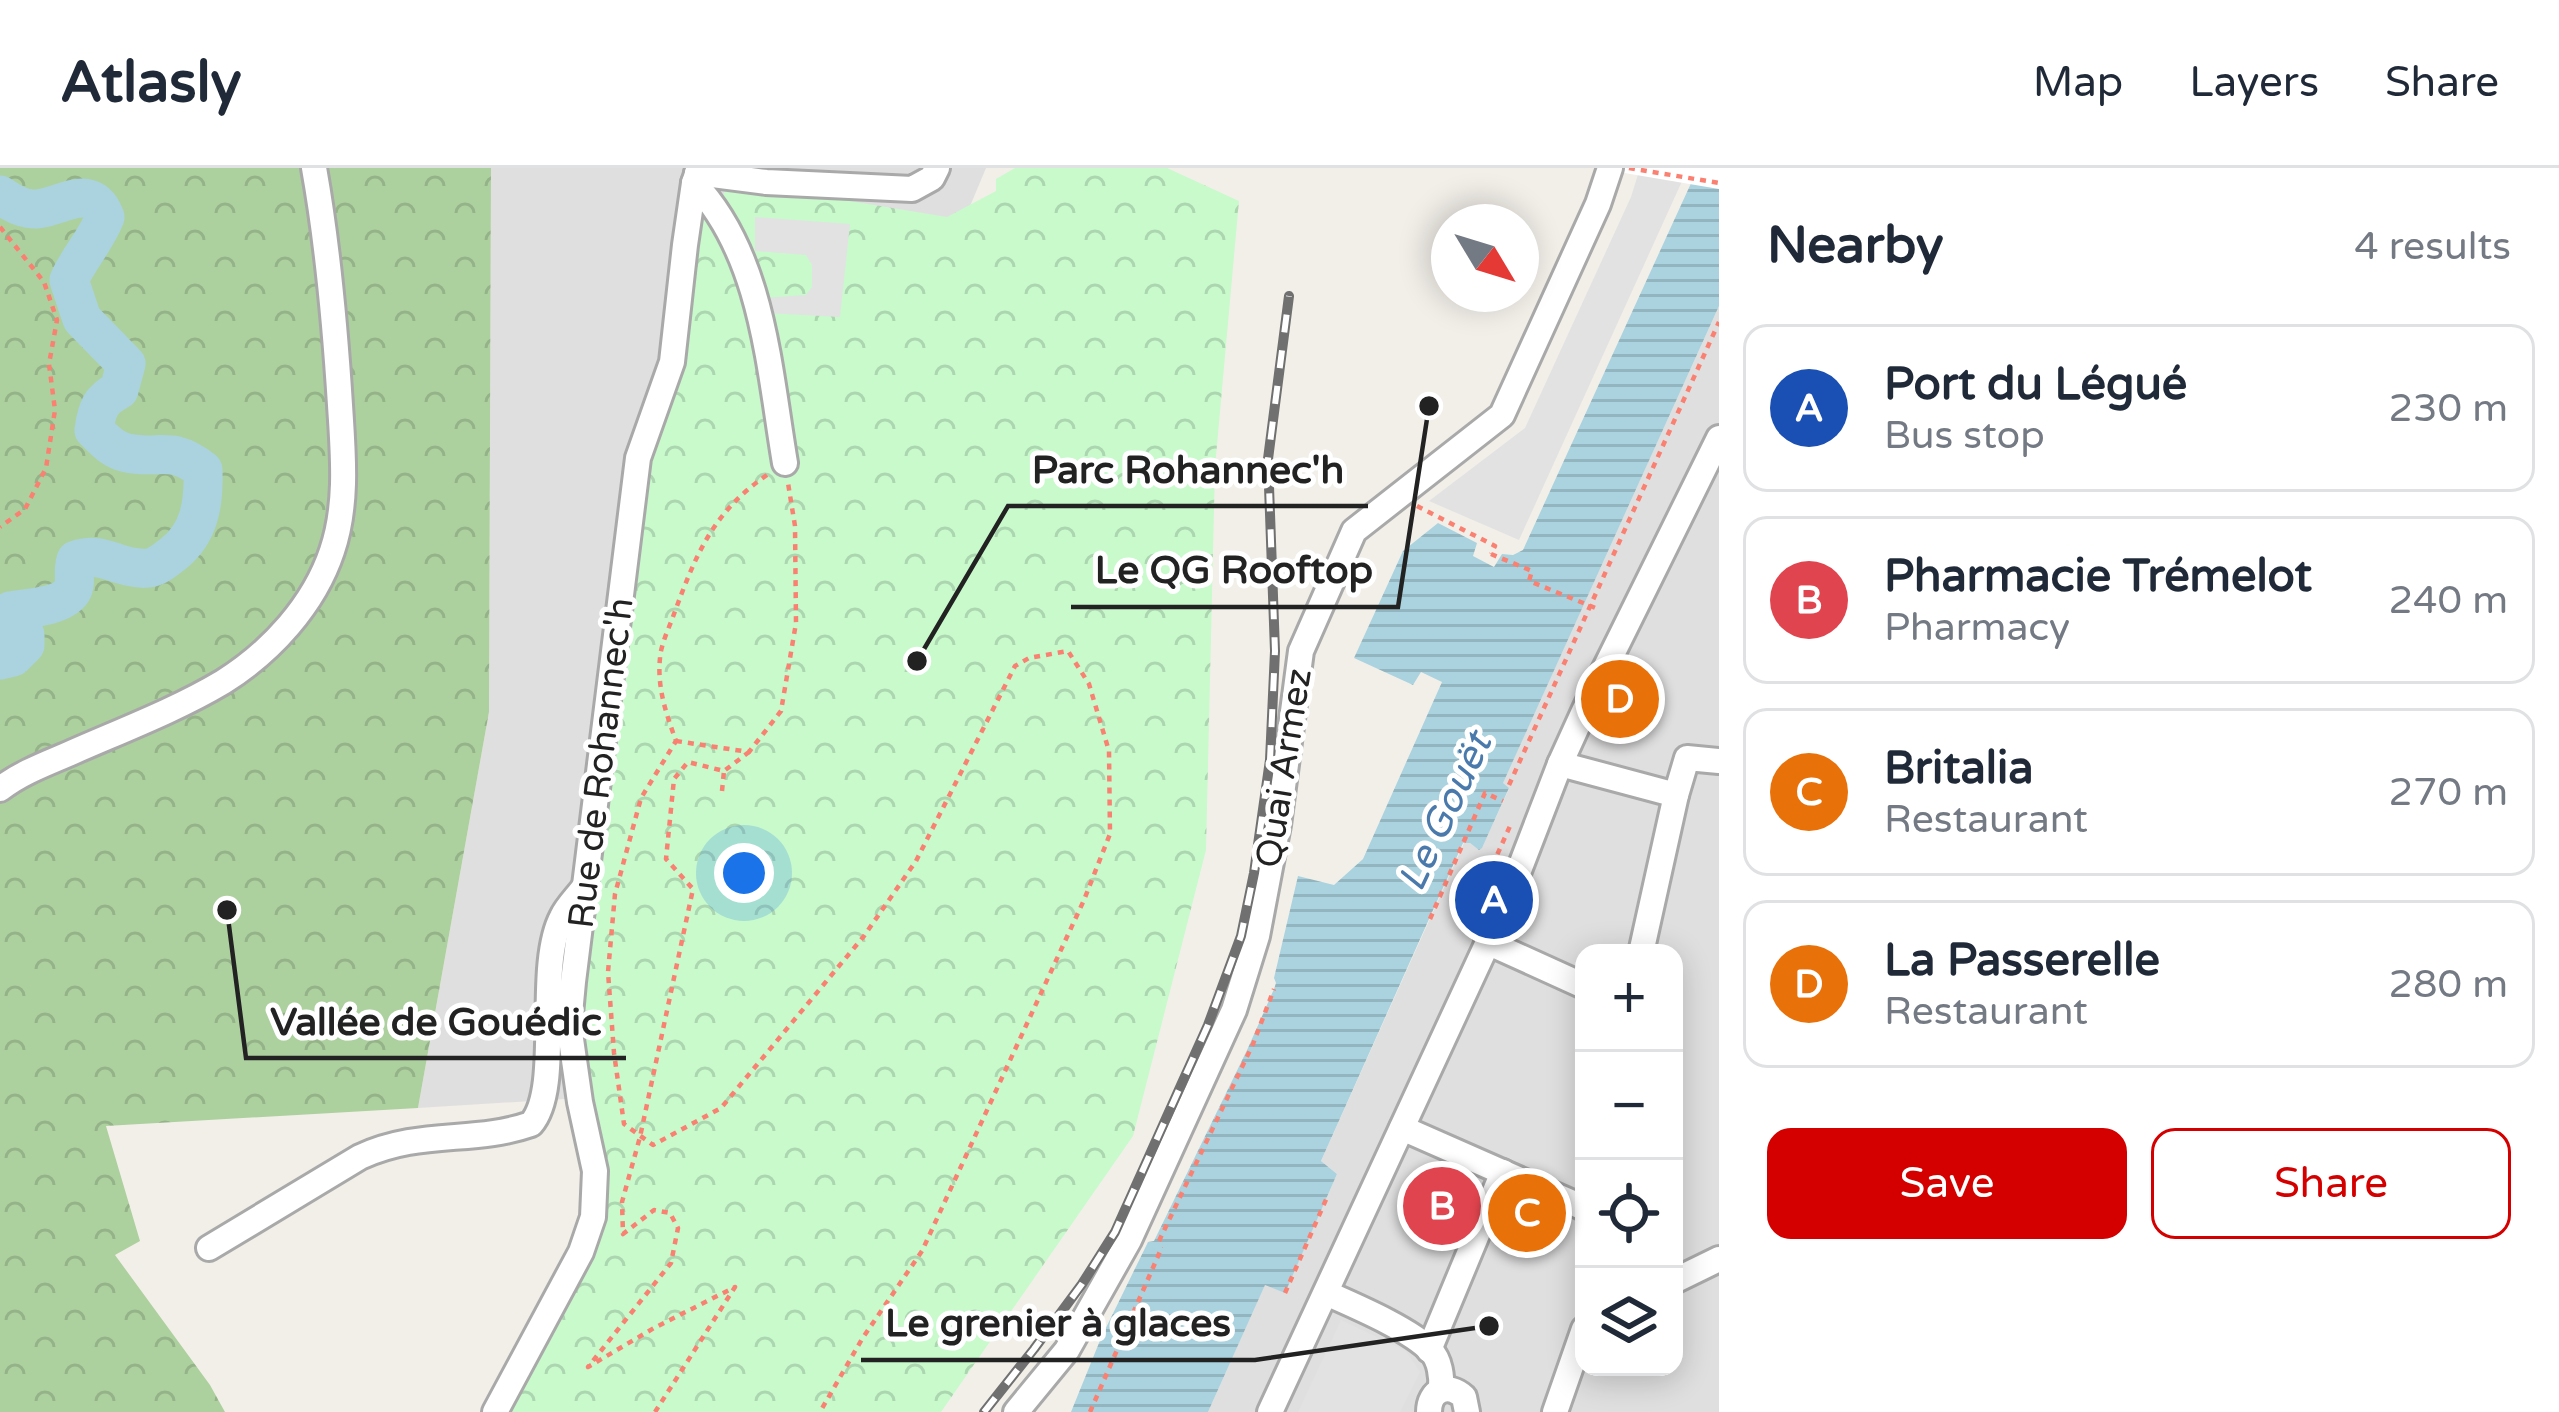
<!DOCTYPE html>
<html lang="en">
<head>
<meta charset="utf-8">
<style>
	:root { --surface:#fff; --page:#f6f6f7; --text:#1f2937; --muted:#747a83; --line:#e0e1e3; --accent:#d40000 }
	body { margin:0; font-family:"Varela Round",sans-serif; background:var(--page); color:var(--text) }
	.controls { position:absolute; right:36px; bottom:36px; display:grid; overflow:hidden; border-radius:24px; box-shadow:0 6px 30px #0003 }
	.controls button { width:108px; height:108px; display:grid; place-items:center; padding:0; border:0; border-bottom:3px solid var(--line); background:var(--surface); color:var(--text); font:60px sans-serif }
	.compass { position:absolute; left:1431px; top:36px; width:108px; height:108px; border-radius:50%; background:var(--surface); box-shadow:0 6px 30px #0003; rotate:128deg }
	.you { position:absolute; left:744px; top:705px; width:42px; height:42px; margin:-30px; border:9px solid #fff; border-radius:50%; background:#1a73e8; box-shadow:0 0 0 18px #1a73e833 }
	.badge { display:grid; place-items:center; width:78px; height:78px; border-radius:50%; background:var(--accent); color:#fff; font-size:39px; font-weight:700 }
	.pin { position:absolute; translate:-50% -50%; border:6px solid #fff; box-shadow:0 3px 12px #0006 }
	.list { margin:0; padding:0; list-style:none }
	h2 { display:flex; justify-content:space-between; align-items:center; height:156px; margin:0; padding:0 48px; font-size:51px }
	h2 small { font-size:39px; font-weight:400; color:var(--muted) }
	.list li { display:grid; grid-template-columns:78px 1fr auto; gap:36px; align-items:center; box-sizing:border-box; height:168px; margin:0 24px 24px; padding:0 24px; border:3px solid var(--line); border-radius:24px }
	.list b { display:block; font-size:45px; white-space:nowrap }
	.list p { margin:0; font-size:39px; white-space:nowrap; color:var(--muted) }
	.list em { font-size:39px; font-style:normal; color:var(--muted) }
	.actions { display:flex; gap:24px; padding:36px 48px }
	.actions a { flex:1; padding:27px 0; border:3px solid var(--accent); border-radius:24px; text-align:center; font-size:42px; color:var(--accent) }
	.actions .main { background:var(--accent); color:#fff }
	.icon { flex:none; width:66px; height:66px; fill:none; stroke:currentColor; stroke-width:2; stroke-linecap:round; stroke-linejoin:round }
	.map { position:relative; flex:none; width:1719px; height:1244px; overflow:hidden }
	header { display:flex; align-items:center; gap:72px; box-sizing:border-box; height:168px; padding:0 60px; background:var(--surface); border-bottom:3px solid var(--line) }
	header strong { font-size:57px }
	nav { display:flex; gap:66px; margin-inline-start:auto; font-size:42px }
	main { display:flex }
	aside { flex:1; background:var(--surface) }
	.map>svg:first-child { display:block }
</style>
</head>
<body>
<header>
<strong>Atlasly</strong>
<nav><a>Map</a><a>Layers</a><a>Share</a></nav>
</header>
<main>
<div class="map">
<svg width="1719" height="1244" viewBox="0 0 1719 1244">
	<defs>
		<pattern id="forest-crowns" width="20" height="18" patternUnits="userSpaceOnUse" patternTransform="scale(3)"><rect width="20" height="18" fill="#add19e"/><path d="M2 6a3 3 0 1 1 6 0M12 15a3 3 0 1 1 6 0" fill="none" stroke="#95b388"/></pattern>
		<pattern id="park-crowns" width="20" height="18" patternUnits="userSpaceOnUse" patternTransform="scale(3)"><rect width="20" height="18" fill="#c8facc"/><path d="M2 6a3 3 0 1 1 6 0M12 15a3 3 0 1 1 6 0" fill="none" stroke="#acd6af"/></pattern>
		<pattern id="water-rules" width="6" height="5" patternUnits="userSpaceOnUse" patternTransform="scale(3)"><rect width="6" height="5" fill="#aad3df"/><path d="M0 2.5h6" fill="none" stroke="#92b5bf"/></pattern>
	</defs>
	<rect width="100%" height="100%" fill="#f2efe9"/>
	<g fill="#e0dfdf" fill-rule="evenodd">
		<path d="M491,0H986L597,929L418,940L489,544Z"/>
		<path d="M1719,138V1244H1208L1265,1116L1285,1124L1337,1006L1321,993L1464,675H1470L1479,681L1482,679L1509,621L1502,616ZM1584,785H1674V1199H1584Z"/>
	</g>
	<path fill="url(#forest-crowns)" d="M0,0H491L489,544L418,940L106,958L140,1073L115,1087L210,1217L225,1244H0Z"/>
	<path fill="url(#park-crowns)" d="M1015,0H1167L1239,33L1215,299L1206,682L1133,968L941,1244H503L604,1039L607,1009L587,929L577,849L646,304L685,187L702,42L722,31L728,13L947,49L996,23V11Z"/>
	<g fill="#e2e2e2">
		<path d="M1640,0H1688L1519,372L1429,333L1525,260L1631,29Z"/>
		<path d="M755,49L850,56L840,149L766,145L764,130L806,127L812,119V97L806,87L755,83Z"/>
		<path d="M1341,1152L1406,1183L1420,1204L1400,1244H1298Z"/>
	</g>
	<path fill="url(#water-rules)" d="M1698,0H1719V138L1503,615L1509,620L1482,680L1479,682L1470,675H1463L1321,993L1337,1006L1285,1125L1265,1117L1208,1244H1071L1101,1170L1148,1074L1154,1073L1248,880L1274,821L1276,815L1274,810L1298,708L1334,717L1363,691L1442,514L1421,504L1413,517L1354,490L1403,383L1438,355L1477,375L1473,388L1494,399L1502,386L1513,387L1523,382Z"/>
	<path fill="#fff" d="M1595,0H1719V21Z"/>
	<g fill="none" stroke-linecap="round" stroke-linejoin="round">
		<path stroke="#aad3df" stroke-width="39" d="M0,27C10,34 24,42 36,41C63,39 91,13 105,49C96,72 79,90 69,112L82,151L126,196L119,222C100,232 97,241 94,262C104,272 113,282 127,285C160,292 170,276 203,302C204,335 200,365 173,386C161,395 154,402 140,400C114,399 103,383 76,392C72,403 77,415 72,423C62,439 27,440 10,443L5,448L8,456L25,467V477L13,489L0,492"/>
		<defs>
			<g id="minor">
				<path d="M697,5L766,14L912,21L932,10L937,0"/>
				<path d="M694,15C763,87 769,201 785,295"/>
				<path d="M1560,596L1676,627"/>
				<path d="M0,621C22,604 48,595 73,584C123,562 176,542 223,514C271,484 314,437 332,383C348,336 343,285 340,237C335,158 328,78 314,0"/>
				<path d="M1487,774L1584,818"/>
				<path d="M1641,785L1676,627L1687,590L1719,593"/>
				<path d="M1402,960L1584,1040"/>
				<path d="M209,1080L360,989C420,961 474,976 531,956C563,920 535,800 562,749C567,738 578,728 585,718"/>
				<path d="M1674,1113L1719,1091"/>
				<path d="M1326,1125C1355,1138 1410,1161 1431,1183C1440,1192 1442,1209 1441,1221"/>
				<path d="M1429,1182L1503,1004"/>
				<path d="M495,1244L581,1084L593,1049L595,1003L580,934L569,857L573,814L638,290L672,194L685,77L694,15L699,0"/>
				<path d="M1016,1244L1067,1182L1129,1072L1234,842L1257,768L1278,657L1301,483L1354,363L1502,247L1598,36L1610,0"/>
				<path d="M1270,1244L1508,731L1560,596L1585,541L1719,270"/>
				<path d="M1429,1244C1429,1222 1448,1214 1464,1229L1467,1244"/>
				<path d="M1555,1244L1584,1161"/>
			</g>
		</defs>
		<use href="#minor" stroke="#a9a9a9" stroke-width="30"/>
		<g stroke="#fa8072" stroke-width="4.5" stroke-dasharray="6 6" stroke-linecap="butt">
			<path d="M1629,0L1719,15"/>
			<path d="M0,59L44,114L57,152L49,196L55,242L46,300L25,341L0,359"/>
			<path d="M767,307C713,344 696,386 674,446C669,460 661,476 660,490C657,520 666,545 676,573L641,630L615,726L608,804L614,885L624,956L653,977L721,940L864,768L916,693L1015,498L1029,490L1068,483L1089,516L1109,583L1110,666L1084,732L922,1083L862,1171L820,1244"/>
			<path d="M1417,338L1495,378L1491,386"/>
			<path d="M676,573L749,584L781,543L796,455L795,358L788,315"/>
			<path d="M1509,617L1719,154"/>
			<path d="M722,623L724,603"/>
			<path d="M1473,741L1510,658"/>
			<path d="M1430,751L1485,625L1503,633"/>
			<path d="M1159,1073L1253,876L1274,821"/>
			<path d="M1285,1125L1328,1027"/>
			<path d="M655,1244L735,1119L654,1160L588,1199L671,1095L678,1060L670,1045L654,1042L623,1066L622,1034L640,969L693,721L666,691L674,611L688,594L724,603L749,584"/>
			<path d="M1090,1244L1162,1079"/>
		</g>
		<use href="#minor" stroke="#fff" stroke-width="24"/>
		<defs>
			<path id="rail" d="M984,1244L1034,1181L1082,1116L1115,1064L1208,857L1241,768L1254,705L1270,592L1275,483L1268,291L1289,128"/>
		</defs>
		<use href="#rail" stroke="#707070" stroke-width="10"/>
		<use href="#rail" stroke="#fff" stroke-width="6" stroke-dasharray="18" stroke-linecap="butt"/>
		<path stroke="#fa8072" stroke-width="4.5" stroke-dasharray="6 6" stroke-linecap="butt" d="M1491,386L1532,403L1529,413L1598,441"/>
	</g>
	<g text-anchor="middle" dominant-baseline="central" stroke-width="10" stroke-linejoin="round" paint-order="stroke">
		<g font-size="36" fill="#222" stroke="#fff">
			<text transform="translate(601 595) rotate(-83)">Rue de Rohannec'h</text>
			<text transform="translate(1284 600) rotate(-81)">Quai Armez</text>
		</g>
		<g font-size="39" font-style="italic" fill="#4a7aab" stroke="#fff">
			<text transform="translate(1445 644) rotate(-65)">Le Gouët</text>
		</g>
	</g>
	<path fill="none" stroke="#222" stroke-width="4.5" d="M917 493L1008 338H1368M1429 238L1398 439H1071M227 742L246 890H626M1489 1158L1255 1192H861"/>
	<g fill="#222" stroke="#fff" stroke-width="4.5">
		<circle cx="917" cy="493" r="12"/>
		<circle cx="1429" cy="238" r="12"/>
		<circle cx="227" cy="742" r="12"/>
		<circle cx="1489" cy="1158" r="12"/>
	</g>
	<g font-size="39" text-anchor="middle" font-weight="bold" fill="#222" stroke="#fff" stroke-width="10" stroke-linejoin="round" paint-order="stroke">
		<text x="1188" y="315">Parc Rohannec'h</text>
		<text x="1234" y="415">Le QG Rooftop</text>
		<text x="436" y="867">Vallée de Gouédic</text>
		<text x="1058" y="1168">Le grenier à glaces</text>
	</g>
</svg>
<div class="controls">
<button>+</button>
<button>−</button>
<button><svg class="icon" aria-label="locate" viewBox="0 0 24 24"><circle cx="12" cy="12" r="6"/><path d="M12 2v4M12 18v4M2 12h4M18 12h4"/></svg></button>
<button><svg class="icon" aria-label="layers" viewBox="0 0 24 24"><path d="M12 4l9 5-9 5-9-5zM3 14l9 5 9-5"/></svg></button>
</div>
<svg class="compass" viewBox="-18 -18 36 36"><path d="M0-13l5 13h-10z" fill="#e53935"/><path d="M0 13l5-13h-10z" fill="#747a83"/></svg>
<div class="you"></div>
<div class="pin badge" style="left:1494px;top:732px;background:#1a4fb4">A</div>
<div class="pin badge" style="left:1442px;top:1038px;background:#e0444e">B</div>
<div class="pin badge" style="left:1527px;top:1045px;background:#e8710a">C</div>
<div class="pin badge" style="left:1620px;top:531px;background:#e8710a">D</div>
</div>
<aside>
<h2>Nearby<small>4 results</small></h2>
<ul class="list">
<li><span class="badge" style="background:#1a4fb4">A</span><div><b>Port du Légué</b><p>Bus stop</p></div><em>230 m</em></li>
<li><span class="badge" style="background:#e0444e">B</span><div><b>Pharmacie Trémelot</b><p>Pharmacy</p></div><em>240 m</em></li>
<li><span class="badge" style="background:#e8710a">C</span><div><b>Britalia</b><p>Restaurant</p></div><em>270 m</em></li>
<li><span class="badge" style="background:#e8710a">D</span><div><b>La Passerelle</b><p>Restaurant</p></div><em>280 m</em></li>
</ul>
<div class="actions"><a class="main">Save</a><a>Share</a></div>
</aside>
</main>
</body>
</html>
